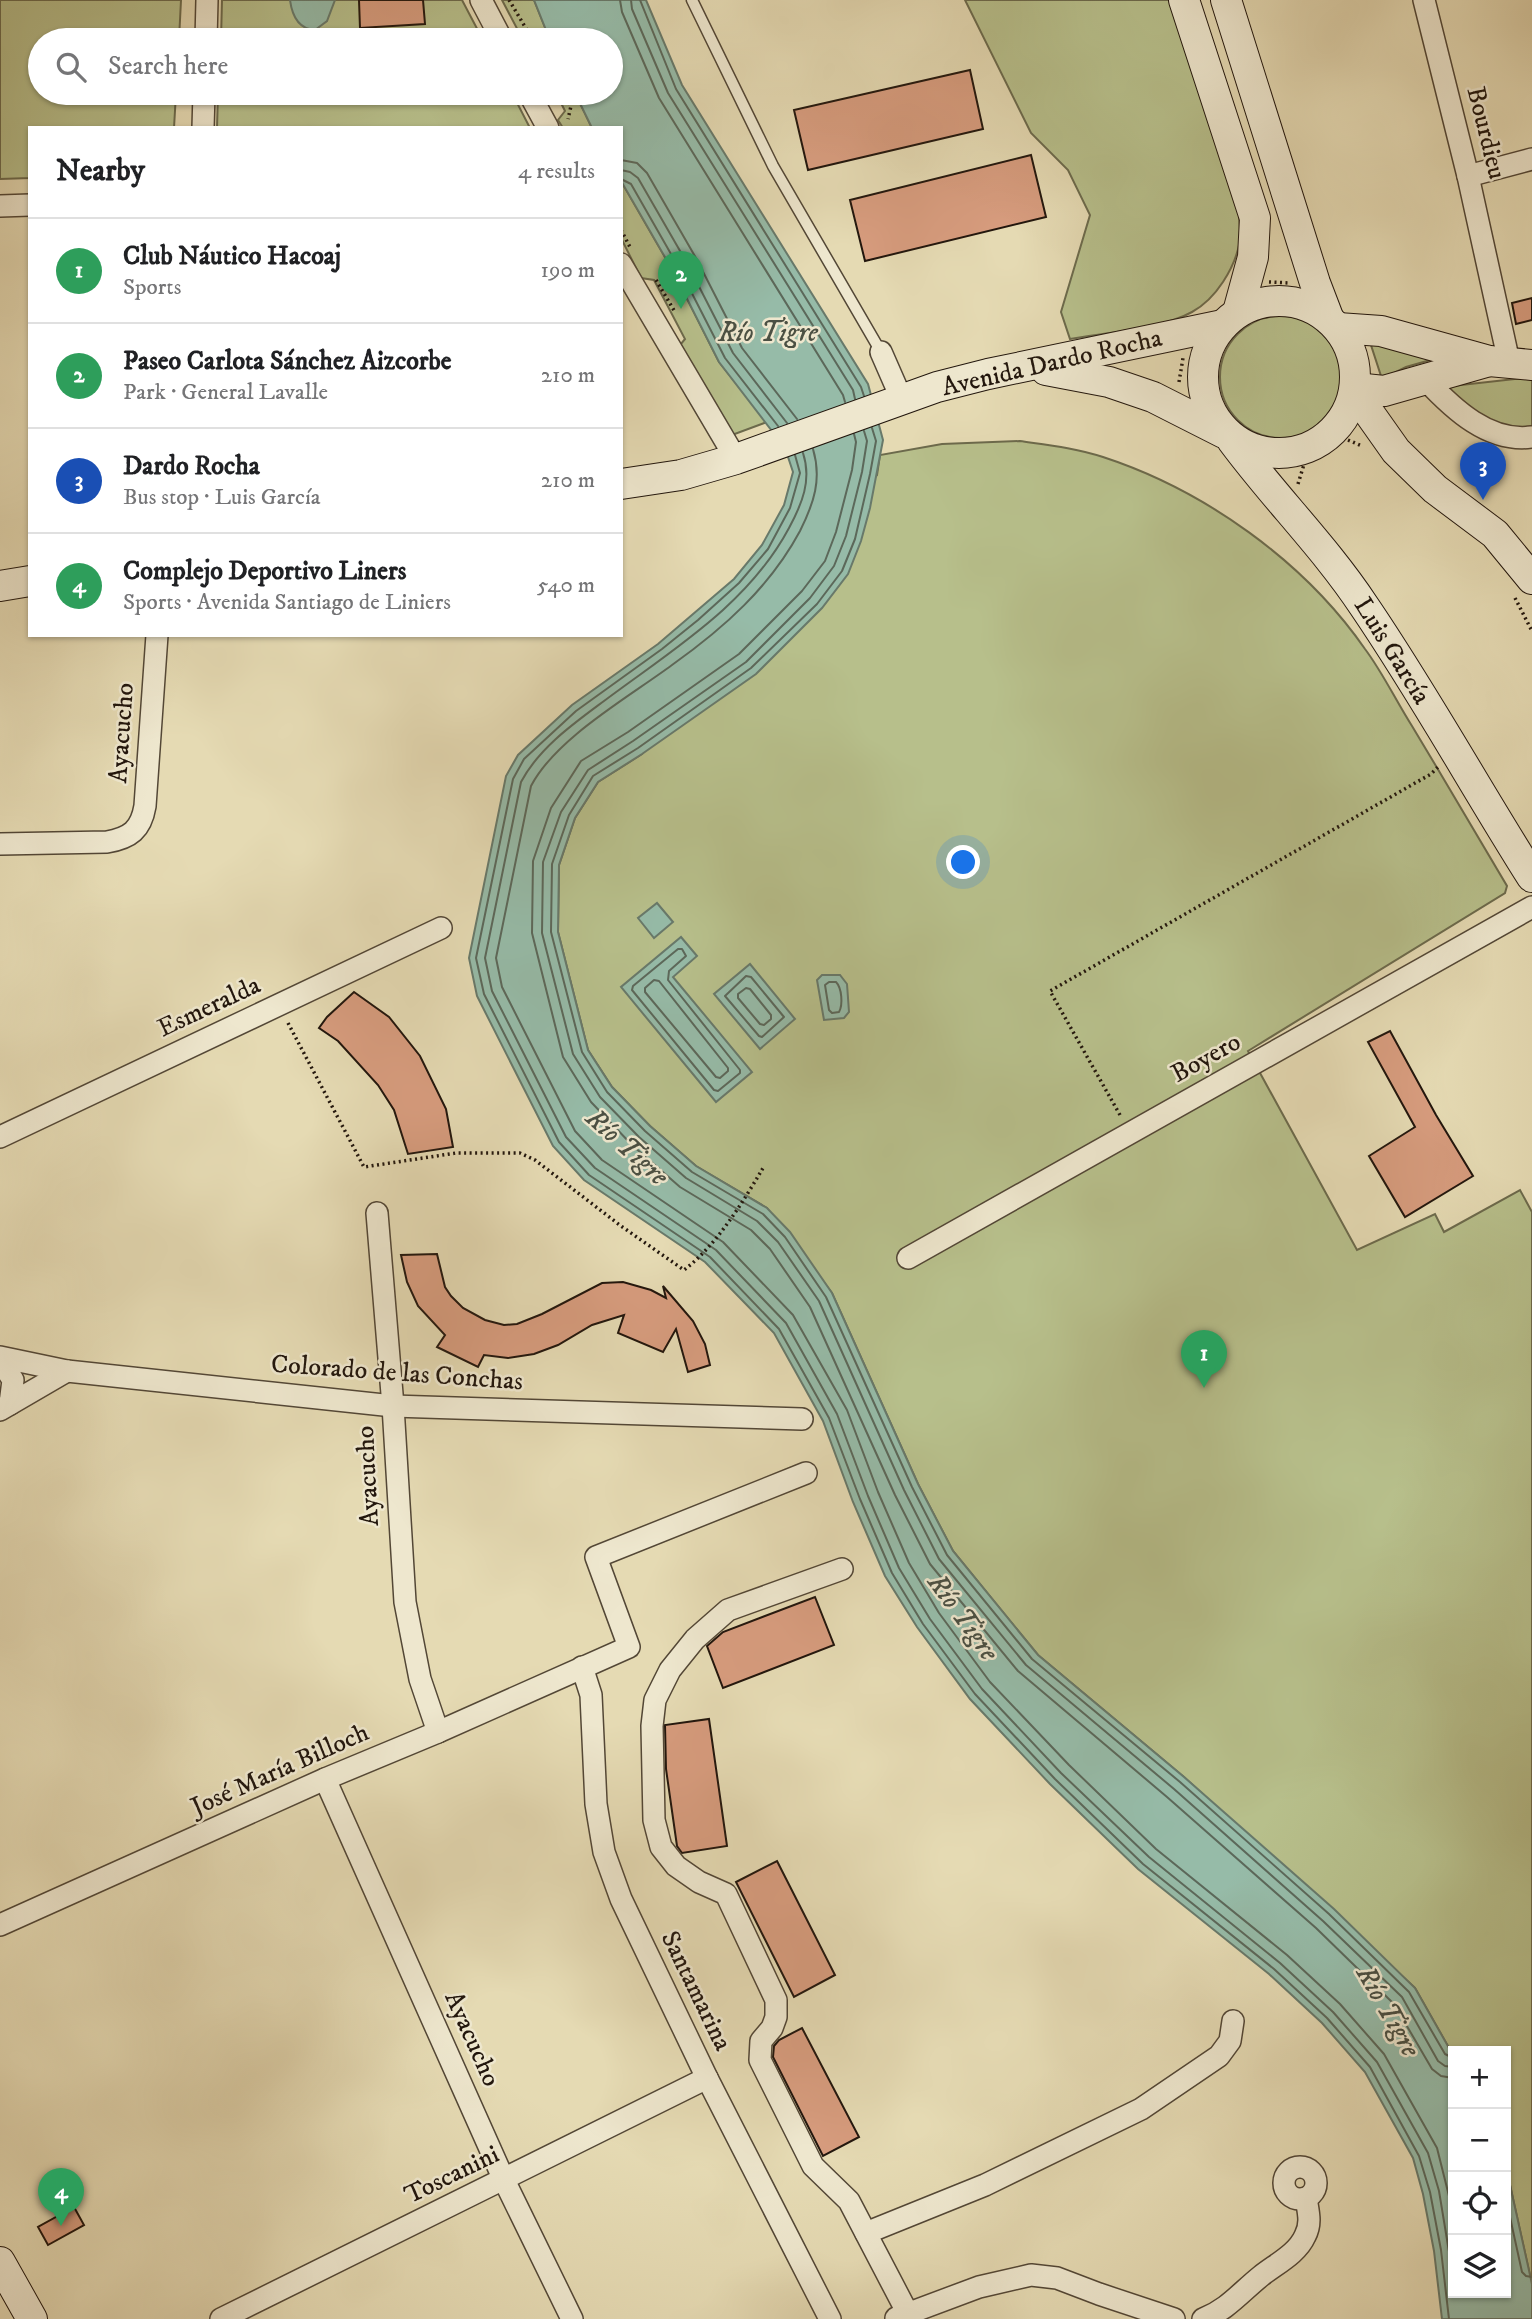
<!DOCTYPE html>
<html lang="en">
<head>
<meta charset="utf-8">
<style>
	:root { --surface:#fff; --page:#f6f6f6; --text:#202124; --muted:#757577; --line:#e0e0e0; --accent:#db2777 }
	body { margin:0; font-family:"IM FELL DW Pica",serif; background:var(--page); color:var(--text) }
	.controls { position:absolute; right:21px; bottom:21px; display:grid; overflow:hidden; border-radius:0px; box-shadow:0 2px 5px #0004 }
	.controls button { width:63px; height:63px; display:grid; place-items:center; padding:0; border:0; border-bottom:2px solid var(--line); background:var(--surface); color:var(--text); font:35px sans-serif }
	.you { position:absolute; left:964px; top:863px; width:24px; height:24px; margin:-18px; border:5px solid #fff; border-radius:50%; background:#1a73e8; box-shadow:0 0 0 10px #1a73e833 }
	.badge { display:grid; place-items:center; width:46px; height:46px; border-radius:50%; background:var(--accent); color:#fff; font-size:23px; font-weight:700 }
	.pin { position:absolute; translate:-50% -58px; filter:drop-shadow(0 2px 4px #0008) }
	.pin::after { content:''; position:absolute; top:37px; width:24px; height:21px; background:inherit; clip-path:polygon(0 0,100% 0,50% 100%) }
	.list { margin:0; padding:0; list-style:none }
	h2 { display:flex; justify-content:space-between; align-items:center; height:91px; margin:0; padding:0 28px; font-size:30px }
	h2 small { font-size:23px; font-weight:400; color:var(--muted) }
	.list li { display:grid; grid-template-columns:46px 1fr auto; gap:21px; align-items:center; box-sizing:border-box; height:105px; padding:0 28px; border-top:2px solid var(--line) }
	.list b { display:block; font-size:26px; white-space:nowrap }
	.list p { margin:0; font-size:23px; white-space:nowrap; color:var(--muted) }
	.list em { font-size:23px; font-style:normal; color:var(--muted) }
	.icon { flex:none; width:38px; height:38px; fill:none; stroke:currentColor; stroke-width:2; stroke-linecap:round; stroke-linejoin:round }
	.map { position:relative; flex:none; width:1532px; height:2319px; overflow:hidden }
	.search { position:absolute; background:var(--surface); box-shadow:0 2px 5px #0004; left:28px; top:28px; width:595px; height:77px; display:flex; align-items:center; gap:18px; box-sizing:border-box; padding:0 24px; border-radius:38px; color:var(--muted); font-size:26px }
	.panel { position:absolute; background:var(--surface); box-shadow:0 2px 5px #0004; left:28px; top:126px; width:595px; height:511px; border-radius:0px }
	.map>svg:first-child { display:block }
</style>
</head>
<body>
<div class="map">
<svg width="1532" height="2319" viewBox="0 0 1532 2319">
	<rect width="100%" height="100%" fill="#e5dab3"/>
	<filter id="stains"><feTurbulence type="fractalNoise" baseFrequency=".00286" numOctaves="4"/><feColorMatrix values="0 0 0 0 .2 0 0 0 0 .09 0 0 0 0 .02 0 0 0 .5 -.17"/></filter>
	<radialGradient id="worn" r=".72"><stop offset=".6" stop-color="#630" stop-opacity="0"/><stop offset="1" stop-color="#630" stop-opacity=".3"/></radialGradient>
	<g fill="#b7bf8b" stroke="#6c6a4c" stroke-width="2">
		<path d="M0,0H181L179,40H40V93H176L174,128H30V178L0,179Z"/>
		<path d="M222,0H462L483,40H221Z"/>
		<path d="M502,0H534L550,40H523Z"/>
		<path d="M965,0H1171L1239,214C1239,222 1241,233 1240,241C1235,268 1216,299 1192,312C1162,329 1104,333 1070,339L1061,312L1090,215L1068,170L1031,133Z"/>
		<path d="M218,93H512L530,128H217Z"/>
		<path d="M556,93H575L592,128H563L558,120L565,111Z"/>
		<path d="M621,181L673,271L719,362L767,422L732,435L680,345L685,339L654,280L641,278L621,238Z"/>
		<circle cx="1281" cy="377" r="61"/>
		<path d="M1370,342L1441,357L1406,367L1382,379Z"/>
		<path d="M1532,377V429L1486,423L1443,387Z"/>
		<path d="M1020,441C1048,445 1076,448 1103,457C1204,490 1304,561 1365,649C1383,673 1396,701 1412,726C1444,779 1475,832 1507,886L1505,893L1248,1051L1357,1250L1435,1214L1444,1232L1520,1190L1532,1212V2284L1506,2167V2051H1453V2055L1415,1988L1184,1777L1038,1655L953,1551L918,1484L832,1293L767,1208L696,1166L650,1126L612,1087L588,1050L558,932L559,865L575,818L598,782L642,754L877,475L880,455L942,444Z"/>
	</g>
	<g fill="#96bba8" stroke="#68796a" stroke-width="2">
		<path d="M290,0H335L327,21L315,30C298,29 292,15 290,0Z"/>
		<path d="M534,0H646L682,85L868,384L883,440L870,508L861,541L848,574L822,608L756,674L642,754L598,782L575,818L559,865L558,932L588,1050L612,1087L650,1126L696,1166L767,1208L790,1232L832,1293L918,1484L953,1551L1038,1655L1184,1777L1334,1909L1415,1988L1453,2055V2293H1506V2167L1532,2284V2319H1442L1434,2251L1423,2194L1413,2158L1365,2072L1322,2023L1269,1974L1138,1869L1050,1784L970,1699L917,1627L885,1576L853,1502L823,1421L774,1333L705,1262L584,1180L553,1146L477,996L469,958L506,776L518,755L572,705L658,644L734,579L762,545L784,505L793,472L785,448L719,362L673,271L621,181V128H592L575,93H611V40H550Z"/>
		<path d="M657,903L673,922L654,938L638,918Z"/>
		<path d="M681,937L697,956L673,977L752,1072L716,1102L621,987Z"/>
		<path d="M750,964L795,1019L760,1049L714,994Z"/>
		<path d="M822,975H840L847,984L849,1012L844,1018L824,1020L817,980Z"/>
	</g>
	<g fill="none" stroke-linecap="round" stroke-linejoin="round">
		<g stroke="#5c685a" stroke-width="2">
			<path d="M620,0L622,12L659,98L843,395L845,402"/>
			<path d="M631,0L632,9L668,93L853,390L855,399"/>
			<path d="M640,0L676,89L861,387L864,396"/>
			<path d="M621,160L637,163L647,173L696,258L742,348L797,419"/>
			<path d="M621,170L630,172L638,178L687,263L733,353L787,423"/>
			<path d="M621,179L631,184L679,268L725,358L778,426"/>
			<path d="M872,428L876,441L870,474L855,539L842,571L817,604L751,668L638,748L593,776L569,815L552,864L551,932L582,1052L607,1092L645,1131L692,1172L763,1214L785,1237L826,1297L912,1487L947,1555L1032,1659L1180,1782L1329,1914L1409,1992L1445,2054L1453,2058"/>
			<path d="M864,431L867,441L862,472L846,536L834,566L810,598L746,662L633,741L588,770L561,812L543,862L542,933L573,1054L600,1097L639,1137L686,1178L757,1221L778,1242L819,1301L904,1490L939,1559L1026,1665L1174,1789L1323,1921L1402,1997L1438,2061L1445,2066L1453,2067"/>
			<path d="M854,434L856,442L852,470L836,532L825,561L802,591L739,654L628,732L581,761L551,808L533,861L532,933L563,1057L591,1102L632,1145L680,1187L751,1230L770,1249L810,1307L895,1495L930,1564L1018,1671L1167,1797L1316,1928L1394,2004L1432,2069L1441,2076L1453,2078"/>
			<path d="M813,449C822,479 814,503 800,531C770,587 724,628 672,665C629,697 556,738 531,786L496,958L502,987L575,1131L602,1160L723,1242L793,1315L847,1410L878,1492L909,1563L939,1613L990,1682L1069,1765L1156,1849L1287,1955L1340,2004L1384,2054L1437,2148L1453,2212"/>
			<path d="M803,453C812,480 802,504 789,528C748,605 672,650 604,701C573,724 539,748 521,782L485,958L492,991L566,1137L595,1168L716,1250L786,1323L837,1414L868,1496L899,1568L930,1619L982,1689L1061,1773L1149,1857L1280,1963L1333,2012L1377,2062L1428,2153L1439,2191L1453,2276"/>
			<path d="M795,455L800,473L790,508L768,549L739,583L698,620L662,649L576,711L524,759L513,779L476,958L484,994L559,1142L589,1175L710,1257L779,1329L829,1418L860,1499L892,1573L923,1624L975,1694L1055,1779L1143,1864L1274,1969L1327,2018L1370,2067L1419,2156L1430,2192L1441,2250L1449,2319"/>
			<path d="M678,949H682L686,956L669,971L668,980L740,1070V1073L718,1091L714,1090L632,990L633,986Z"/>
			<path d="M746,976L751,977L784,1017L762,1037L759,1036L725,996Z"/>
			<path d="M654,980L659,981L728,1068V1071L720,1078L716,1077L645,992V988Z"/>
			<path d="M829,982H836C842,988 843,1005 839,1012L832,1013L829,1010L825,985Z"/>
			<path d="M746,988L750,989L771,1015V1019L764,1025L760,1024L738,998V994Z"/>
			<path d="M1506,2199L1522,2272L1526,2276L1532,2277"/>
		</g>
	</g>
	<g fill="#d79c7e" stroke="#22160d" stroke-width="2">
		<path d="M359,0H423L425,24L360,28Z"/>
		<path d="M970,70L983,129L808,170L794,110Z"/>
		<path d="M1031,155L1046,217L865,261L850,200Z"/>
		<path d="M1532,298V320L1516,324L1512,303Z"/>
		<path d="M354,992L389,1017L420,1056L446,1109L453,1147L408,1154L394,1110L378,1085L338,1041L319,1028L327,1017Z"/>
		<path d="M1390,1031L1436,1115L1473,1176L1405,1217L1369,1156L1415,1127L1368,1042Z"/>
		<path d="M437,1254L445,1287L451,1296L463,1308L485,1320L504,1325L517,1324L542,1314L602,1283L623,1282L651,1290L666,1298L663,1286L693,1321L705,1344L710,1365L688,1372L676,1329L663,1352L618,1333L624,1315L592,1325L558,1345L534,1354L508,1358L484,1355L478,1367L437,1347L445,1335L418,1306L407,1282L401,1255Z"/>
		<path d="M815,1597L834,1645L723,1688L707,1646L723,1632Z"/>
		<path d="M709,1719L727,1846L682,1853L677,1846L666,1769L665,1725Z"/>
		<path d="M777,1861L835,1975L794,1997L736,1882Z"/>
		<path d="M802,2028L859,2137L823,2156L773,2057L774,2046L779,2040Z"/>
		<path d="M74,2207L84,2225L48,2245L38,2227Z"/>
	</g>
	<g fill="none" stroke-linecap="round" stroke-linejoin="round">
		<defs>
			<path id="lane" d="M692,0L773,166L881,352"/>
			<g id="street">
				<path d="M481,0L502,40"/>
				<path d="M1424,0L1468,176L1509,362"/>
				<path d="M206,40L207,0"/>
				<path d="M529,93L548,128"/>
				<path d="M203,128L204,93"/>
				<path d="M1468,176L1532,159"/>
				<path d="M0,206L30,205"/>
				<path d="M621,264L736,459"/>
				<path d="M881,352L902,400"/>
				<path d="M1426,380C1453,409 1489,443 1532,437"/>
				<path d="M0,844L107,842C130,838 141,830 145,806L157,635"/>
				<path d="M0,1137L441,928"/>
				<path d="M377,1213L393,1406L405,1602L420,1679L438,1732"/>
				<path d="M908,1258L1532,907"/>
				<path d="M0,1357L67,1371L393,1406L802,1419"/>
				<path d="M0,1360L13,1380L10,1404"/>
				<path d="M0,1410L67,1371"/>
				<path d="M842,1569L728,1610L695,1639L670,1670L655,1700L652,1726L654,1820L661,1847L676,1866L699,1882L726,1894L776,2000V2017L772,2028L761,2041L760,2060L813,2166L849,2201L907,2312"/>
				<path d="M582,1667L591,1695L596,1804L604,1852L621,1899L707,2078L830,2319"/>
				<path d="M325,1779L504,2180L572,2319"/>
				<path d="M0,1925L325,1779L438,1732L629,1647L596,1557L806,1473"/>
				<circle cx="1300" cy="2183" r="16"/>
				<path d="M866,2233L985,2185L1141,2109L1219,2056L1230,2041L1233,2021"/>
				<path d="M896,2318L979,2287L1031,2275L1057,2278L1099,2294L1174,2319"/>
				<path d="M221,2319L707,2078"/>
				<path d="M1203,2319C1227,2310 1241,2292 1261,2276C1276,2264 1297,2254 1305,2236C1312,2223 1308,2211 1306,2198"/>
			</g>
			<g id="secondary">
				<path d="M1184,0L1255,218L1253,257L1238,312"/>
				<path d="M1226,0L1315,283L1328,317"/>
				<circle cx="1279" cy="377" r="76"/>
				<path d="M1338,328L1381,331L1489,361L1532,365"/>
				<path d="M1046,370L1109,382L1153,397L1224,433"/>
				<path d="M1355,388L1384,391L1489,361"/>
				<path d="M1355,393L1396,451L1435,489L1495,534L1532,579"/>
				<path d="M1232,440C1274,497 1325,547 1364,606C1424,694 1475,787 1532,877"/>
				<path d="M621,484L681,475L736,459L937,387L988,374L1223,325"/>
				<path d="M0,586L30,581"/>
				<path d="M0,2262L32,2319"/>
			</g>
		</defs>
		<use href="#lane" stroke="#534736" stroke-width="13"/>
		<use href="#street" stroke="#534736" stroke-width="24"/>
		<use href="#secondary" stroke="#22160d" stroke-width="32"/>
		<g stroke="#22160d" stroke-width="3.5" stroke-dasharray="2 3.5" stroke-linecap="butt">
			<path d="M509,0L533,40"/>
			<path d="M564,93L571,106L568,119"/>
			<path d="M621,230L630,247"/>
			<path d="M656,280L675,312"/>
			<path d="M1269,282L1290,283"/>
			<path d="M1179,382L1183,358"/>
			<path d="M1348,440L1362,446"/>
			<path d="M1298,484L1305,461"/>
			<path d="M1515,598L1532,631"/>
			<path d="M288,1023L364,1167L456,1153H520L535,1160L621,1226L684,1270C716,1246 743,1202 763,1168"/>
			<path d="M1120,1115L1050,991L1431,774L1438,767"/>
		</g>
		<use href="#lane" stroke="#eee7ce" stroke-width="10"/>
		<use href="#street" stroke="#eee7ce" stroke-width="21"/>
		<use href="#secondary" stroke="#eee7ce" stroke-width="30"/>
	</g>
	<g text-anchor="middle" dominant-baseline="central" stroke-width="5" stroke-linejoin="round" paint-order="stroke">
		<g font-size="26" fill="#22160d" stroke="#eee7ce">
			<text transform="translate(1486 133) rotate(76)">Bourdieu</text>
			<text transform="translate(1052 363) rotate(-13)">Avenida Dardo Rocha</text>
			<text transform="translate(1392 651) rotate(58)">Luis García</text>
			<text transform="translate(122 733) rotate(-86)">Ayacucho</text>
			<text transform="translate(209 1007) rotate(-25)">Esmeralda</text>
			<text transform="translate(1206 1058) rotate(-29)">Boyero</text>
			<text transform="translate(397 1373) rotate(4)">Colorado de las Conchas</text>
			<text transform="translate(368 1476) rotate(-93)">Ayacucho</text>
			<text transform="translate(280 1770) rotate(-24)">José María Billoch</text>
			<text transform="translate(696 1991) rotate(64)">Santamarina</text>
			<text transform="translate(472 2039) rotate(66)">Ayacucho</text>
			<text transform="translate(452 2175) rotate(-26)">Toscanini</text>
		</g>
		<g font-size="28" font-style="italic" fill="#4b5043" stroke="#eee7ce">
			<text x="768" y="332">Río Tigre</text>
			<text transform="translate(627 1147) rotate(42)">Río Tigre</text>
			<text transform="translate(963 1617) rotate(54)">Río Tigre</text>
			<text transform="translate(1388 2011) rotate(60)">Río Tigre</text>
		</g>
	</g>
	<rect width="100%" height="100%" filter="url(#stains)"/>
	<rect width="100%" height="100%" fill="url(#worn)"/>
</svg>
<div class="controls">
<button>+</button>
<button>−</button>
<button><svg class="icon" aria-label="locate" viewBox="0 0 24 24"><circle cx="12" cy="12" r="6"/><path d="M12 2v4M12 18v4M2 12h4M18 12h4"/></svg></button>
<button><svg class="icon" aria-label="layers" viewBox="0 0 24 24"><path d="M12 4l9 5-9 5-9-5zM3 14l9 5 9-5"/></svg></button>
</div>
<div class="you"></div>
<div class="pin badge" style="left:1204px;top:1388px;background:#2e9e5b">1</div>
<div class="pin badge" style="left:681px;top:309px;background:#2e9e5b">2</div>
<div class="pin badge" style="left:1483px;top:500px;background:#1a4fb4">3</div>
<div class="pin badge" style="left:61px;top:2226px;background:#2e9e5b">4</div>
<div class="search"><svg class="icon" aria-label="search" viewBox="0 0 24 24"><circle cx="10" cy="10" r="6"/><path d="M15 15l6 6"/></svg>Search here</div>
<section class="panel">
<h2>Nearby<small>4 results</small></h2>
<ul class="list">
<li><span class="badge" style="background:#2e9e5b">1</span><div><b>Club Náutico Hacoaj</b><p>Sports</p></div><em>190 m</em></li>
<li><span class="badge" style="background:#2e9e5b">2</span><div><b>Paseo Carlota Sánchez Aizcorbe</b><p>Park · General Lavalle</p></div><em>210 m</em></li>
<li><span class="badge" style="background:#1a4fb4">3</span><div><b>Dardo Rocha</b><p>Bus stop · Luis García</p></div><em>210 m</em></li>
<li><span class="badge" style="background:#2e9e5b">4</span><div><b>Complejo Deportivo Liners</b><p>Sports · Avenida Santiago de Liniers</p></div><em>540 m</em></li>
</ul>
</section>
</div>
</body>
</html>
